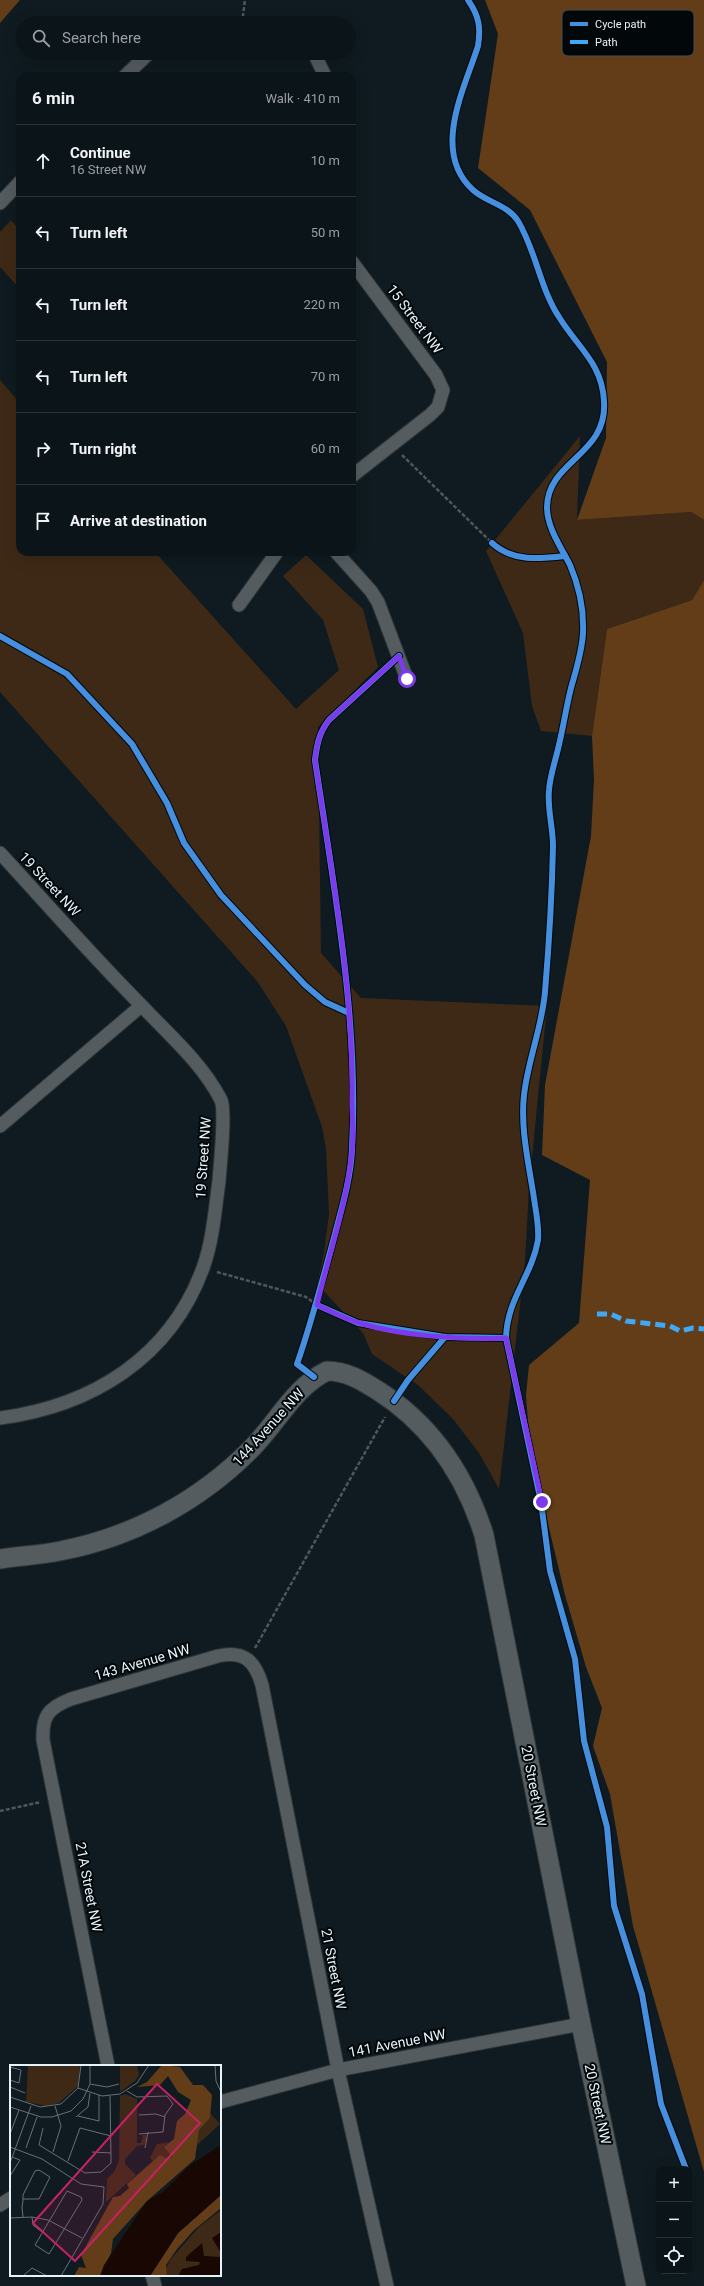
<!DOCTYPE html>
<html lang="en">
<head>
<meta charset="utf-8">
<style>
	:root { --surface:#0b1418; --page:#141d21; --text:#f1f3f6; --muted:#9a9ea2; --line:#2b3337 }
	body { margin:0; font-family:Roboto,sans-serif; background:var(--page); color:var(--text) }
	.controls { position:absolute; right:12px; bottom:12px; display:grid; overflow:hidden; border-radius:8px; box-shadow:0 4px 16px #0002 }
	.controls button { width:36px; height:36px; display:grid; place-items:center; padding:0; border:0; border-bottom:1px solid var(--line); background:var(--surface); color:var(--text); font:20px sans-serif }
	.stop { position:absolute; width:12px; height:12px; margin:-9px; border:3px solid #7c3aed; border-radius:50%; background:#fff }
	.stop.end { background:#7c3aed; border-color:#fff; box-shadow:0 1px 4px #0008 }
	.list { margin:0; padding:0; list-style:none }
	h2 { display:flex; justify-content:space-between; align-items:center; height:52px; margin:0; padding:0 16px; font-size:17px }
	h2 small { font-size:13px; font-weight:400; color:var(--muted) }
	.list li { display:grid; grid-template-columns:26px 1fr auto; gap:12px; align-items:center; box-sizing:border-box; height:72px; padding:0 16px; border-top:1px solid var(--line) }
	.list b { display:block; font-size:15px; white-space:nowrap }
	.list p { margin:0; font-size:13px; white-space:nowrap; color:var(--muted) }
	.list em { font-size:13px; font-style:normal; color:var(--muted) }
	.icon { flex:none; width:22px; height:22px; fill:none; stroke:currentColor; stroke-width:2; stroke-linecap:round; stroke-linejoin:round }
	.map { position:relative; flex:none; width:704px; height:2286px; overflow:hidden }
	.search { position:absolute; background:var(--surface); box-shadow:0 4px 16px #0002; left:16px; top:16px; width:340px; height:44px; display:flex; align-items:center; gap:10px; box-sizing:border-box; padding:0 14px; border-radius:22px; color:var(--muted); font-size:15px }
	.panel { position:absolute; background:var(--surface); box-shadow:0 4px 16px #0002; left:16px; top:72px; width:340px; height:484px; border-radius:12px }
	.map>svg:first-child { display:block }
</style>
</head>
<body>
<div class="map">
<svg width="704" height="2286" viewBox="0 0 704 2286">
	<rect width="100%" height="100%" fill="#0f1b20"/>
	<g fill="#3d2916">
		<path d="M11,220L20,231V289L0,267V232Z"/>
		<path d="M0,380L20,403V552H155L296,709L339,670L323,620L283,576L306,555L363,609L378,667L318,727L321,953L361,998L547,1006L529,1188L525,1261L499,1489L479,1453L453,1419L418,1385L372,1354L363,1333L317,1284L324,1253L329,1214L326,1149L322,1127L286,1026L257,981L0,692Z"/>
		<path d="M580,436L577,520L691,512L704,520V580L692,600L607,629L592,736L541,731L532,706L523,633L486,551Z"/>
	</g>
	<g fill="#623d18">
		<path d="M0,0H20L0,23Z"/>
		<path d="M485,0H704V520L691,512L577,520L606,438L607,362L530,210L478,168L498,34Z"/>
		<path d="M704,580V2172L633,1926L610,1794L593,1746L602,1708L586,1667L565,1595L530,1448L526,1395L529,1365L579,1323L590,1180L542,1155L545,1085L591,836L594,780L592,736L607,629L692,600Z"/>
	</g>
	<g fill="none" stroke-linecap="round" stroke-linejoin="round">
		<defs>
			<g id="street">
				<path d="M314,53L325,76"/>
				<path d="M125,76L149,53"/>
				<path d="M0,203L20,182"/>
				<path d="M352,262L436,375L443,390L438,407L430,415L352,476"/>
				<path d="M336,552L371,591L378,602L407,679"/>
				<path d="M239,605L277,552"/>
				<path d="M0,853C47,904 93,957 142,1006C170,1036 202,1063 221,1100C226,1112 220,1166 219,1181C215,1210 213,1240 203,1268C170,1358 92,1406 0,1418"/>
				<path d="M0,1126L141,1006"/>
				<path d="M108,2066L43,1740C42,1716 48,1708 71,1699L218,1656C244,1650 255,1661 262,1685L338,2070L387,2286"/>
				<path d="M220,2102L338,2070L581,2024"/>
				<path d="M0,2205L11,2198"/>
				<path d="M152,2275L155,2286"/>
			</g>
			<path id="secondary" d="M0,1559C20,1556 40,1555 60,1551C133,1537 200,1501 252,1448C277,1423 294,1387 327,1371C346,1371 361,1380 377,1390C431,1424 465,1475 484,1535L581,2024L636,2286"/>
		</defs>
		<use href="#street" stroke="#2d3539" stroke-width="15"/>
		<use href="#secondary" stroke="#2d3539" stroke-width="21"/>
		<g stroke="#50575c" stroke-width="2.5" stroke-dasharray="4 2" stroke-linecap="butt">
			<path d="M242,23L245,0"/>
			<path d="M402,455L492,543"/>
			<path d="M217,1272L306,1297L317,1305"/>
			<path d="M255,1648L385,1417"/>
			<path d="M0,1811L41,1802"/>
		</g>
		<use href="#street" stroke="#545c60" stroke-width="13"/>
		<use href="#secondary" stroke="#545c60" stroke-width="19"/>
		<path stroke="#3fa9f5" stroke-width="5" stroke-dasharray="10 5" stroke-linecap="butt" d="M597,1314H611L626,1321L670,1326L680,1331L693,1328L704,1329"/>
		<defs>
			<g id="cycleway">
				<path d="M468,0C479,16 481,27 478,46C464,90 431,152 473,190C486,202 508,205 518,221C536,251 540,288 559,317C578,348 602,363 604,401C608,455 548,460 547,507C547,528 561,547 570,565C579,586 584,610 583,633C582,652 576,670 571,688C566,708 563,729 558,749C555,762 550,776 549,790C547,808 553,827 553,846C552,894 549,944 545,992C542,1027 528,1060 524,1095C520,1131 530,1169 535,1205C537,1217 539,1229 538,1240C532,1276 507,1298 506,1338L541,1502L550,1571L575,1659L584,1741L607,1827L614,1906L642,1994L661,2104L686,2169"/>
				<path d="M492,543C513,562 539,559 565,556"/>
				<path d="M0,636L67,674L132,744L167,803L184,843L221,895L305,985L325,1002L349,1013"/>
				<path d="M317,1305L358,1323L445,1337L506,1338"/>
				<path d="M314,1377L297,1364C312,1321 323,1278 335,1234C342,1207 351,1177 352,1149C359,1019 334,889 315,760C317,744 319,733 329,720L399,656"/>
				<path d="M394,1401L408,1380L445,1337"/>
			</g>
		</defs>
		<use href="#cycleway" stroke="#02070a" stroke-width="8"/>
		<use href="#cycleway" stroke="#468fdf" stroke-width="6"/>
	</g>
	<g fill="none" stroke-linecap="round" stroke-linejoin="round">
		<path stroke="#7c3aed" stroke-width="5" d="M407,679L399,656L329,720C319,733 317,744 315,760C331,872 354,986 352,1100C352,1117 354,1134 352,1151C347,1203 329,1254 317,1305C330,1311 345,1319 359,1323C402,1336 461,1340 506,1338L542,1502"/>
	</g>
	<g text-anchor="middle" dominant-baseline="central" stroke-width="4" stroke-linejoin="round" paint-order="stroke">
		<g font-size="14" fill="#e6f3f9" stroke="#02070a">
			<text transform="translate(415 319) rotate(53)">15 Street NW</text>
			<text transform="translate(50 884) rotate(47)">19 Street NW</text>
			<text transform="translate(203 1158) rotate(-86)">19 Street NW</text>
			<text transform="translate(268 1427) rotate(-48)">144 Avenue NW</text>
			<text transform="translate(142 1662) rotate(-16)">143 Avenue NW</text>
			<text transform="translate(534 1786) rotate(79)">20 Street NW</text>
			<text transform="translate(89 1887) rotate(79)">21A Street NW</text>
			<text transform="translate(334 1969) rotate(79)">21 Street NW</text>
			<text transform="translate(397 2043) rotate(-11)">141 Avenue NW</text>
			<text transform="translate(598 2104) rotate(78)">20 Street NW</text>
		</g>
	</g>
	<g transform="translate(10 2065)">
		<rect width="211" height="211" fill="#0f1b20"/>
		<path d="M18,0H70L68,21L49,38L36,41L16,37ZM110,0H127L129,10L125,16L110,27ZM115,29L127,34V78H131L133,70H136V76L134,80L127,81L115,94V99L126,110L96,137L97,114L104,107L109,96L110,31ZM200,48L210,59L185,82L189,65L200,53ZM159,77L154,82L162,92L156,93L150,91L143,96L140,93L147,79ZM211,145V211H157L155,206L160,195L189,162Z" fill="#3d2916"/>
		<path d="M152,0L170,2L183,20H193L202,30L200,53L189,65L185,94L137,136L103,174L101,188L90,211H64L69,202L76,203L71,190L103,132L110,131L119,123L117,119L150,90L156,93L162,92L154,82L164,74L167,56L175,49L181,35L168,27L158,11L150,20L127,22L137,17ZM211,130V143L184,165L167,184L156,200L157,211H140L168,168Z" fill="#623d18"/>
		<path d="M211,80V130L168,168L140,211H90L94,200L137,136L153,127L179,101ZM211,167V188L202,173ZM192,178L194,191L211,192V211H168L172,204L189,200L190,197L176,196V192Z" fill="#180703"/>
		<path fill="none" stroke="#657177" stroke-width="1" d="M205,0L206,16L211,27M0,2L11,5L9,18L0,15M80,19L97,22L109,19M0,22L15,28M68,23L92,31L110,29L127,18L139,0M117,26L127,32L157,31L163,39L155,50L153,67L129,69M0,32L30,42L51,39L68,23L71,0M0,42L31,52H42L61,46L73,34L80,19V0M129,50L146,49L155,52M68,51L89,56V30M66,52L78,42L80,28M33,63L29,80L75,108L91,107L101,98V93L100,31M0,69L9,45M0,82L32,94L71,119L94,122L93,139L51,211M16,83L27,52M135,83L138,67M43,87L51,61L45,41M82,87L101,88M58,96L70,63L101,71M0,98L21,41M0,111L10,95L2,92M57,126L71,132L72,135L39,189L25,180ZM13,134H29L40,112L29,105L25,106L13,130V136L12,142L13,152M22,152L23,160L32,167M0,153L22,152L38,155L72,173M13,211L22,203L37,211"/>
		<path fill="#c42363" fill-opacity="0.15" stroke="#c42363" stroke-width="2" d="M147,19L190,58L65,196L23,158Z"/>
		<rect width="211" height="211" fill="none" stroke="#e6f3f9" stroke-width="2"/>
	</g>
	<rect x="562" y="10" width="132" height="46" rx="6" fill="#02070a" stroke="#464e52" stroke-width="1"/>
	<rect x="570" y="22" width="18" height="4" fill="#468fdf"/>
	<rect x="570" y="40" width="18" height="4" fill="#3fa9f5"/>
	<g font-size="11" fill="#e6f3f9">
		<text x="595" y="28">Cycle path</text>
		<text x="595" y="46">Path</text>
	</g>
</svg>
<div class="controls">
<button>+</button>
<button>−</button>
<button><svg class="icon" aria-label="locate" viewBox="0 0 24 24"><circle cx="12" cy="12" r="6"/><path d="M12 2v4M12 18v4M2 12h4M18 12h4"/></svg></button>
</div>
<div class="stop" style="left:407px;top:679px"></div>
<div class="stop end" style="left:542px;top:1502px"></div>
<div class="search"><svg class="icon" aria-label="search" viewBox="0 0 24 24"><circle cx="10" cy="10" r="6"/><path d="M15 15l6 6"/></svg>Search here</div>
<section class="panel">
<h2>6 min<small>Walk · 410 m</small></h2>
<ul class="list">
<li><svg class="icon" aria-label="ahead" viewBox="0 0 24 24"><path d="M12 20V5M6 11l6-6 6 6"/></svg><div><b>Continue</b><p>16 Street NW</p></div><em>10 m</em></li>
<li><svg class="icon" aria-label="left" viewBox="0 0 24 24"><path d="M17 20v-9H6M10 6l-5 5 5 5"/></svg><div><b>Turn left</b></div><em>50 m</em></li>
<li><svg class="icon" aria-label="left" viewBox="0 0 24 24"><path d="M17 20v-9H6M10 6l-5 5 5 5"/></svg><div><b>Turn left</b></div><em>220 m</em></li>
<li><svg class="icon" aria-label="left" viewBox="0 0 24 24"><path d="M17 20v-9H6M10 6l-5 5 5 5"/></svg><div><b>Turn left</b></div><em>70 m</em></li>
<li><svg class="icon" aria-label="right" viewBox="0 0 24 24"><path d="M7 20v-9h11M14 6l5 5-5 5"/></svg><div><b>Turn right</b></div><em>60 m</em></li>
<li><svg class="icon" aria-label="arrive" viewBox="0 0 24 24"><path d="M6 21V4h12l-3 4 3 4H6"/></svg><div><b>Arrive at destination</b></div></li>
</ul>
</section>
</div>
</body>
</html>
